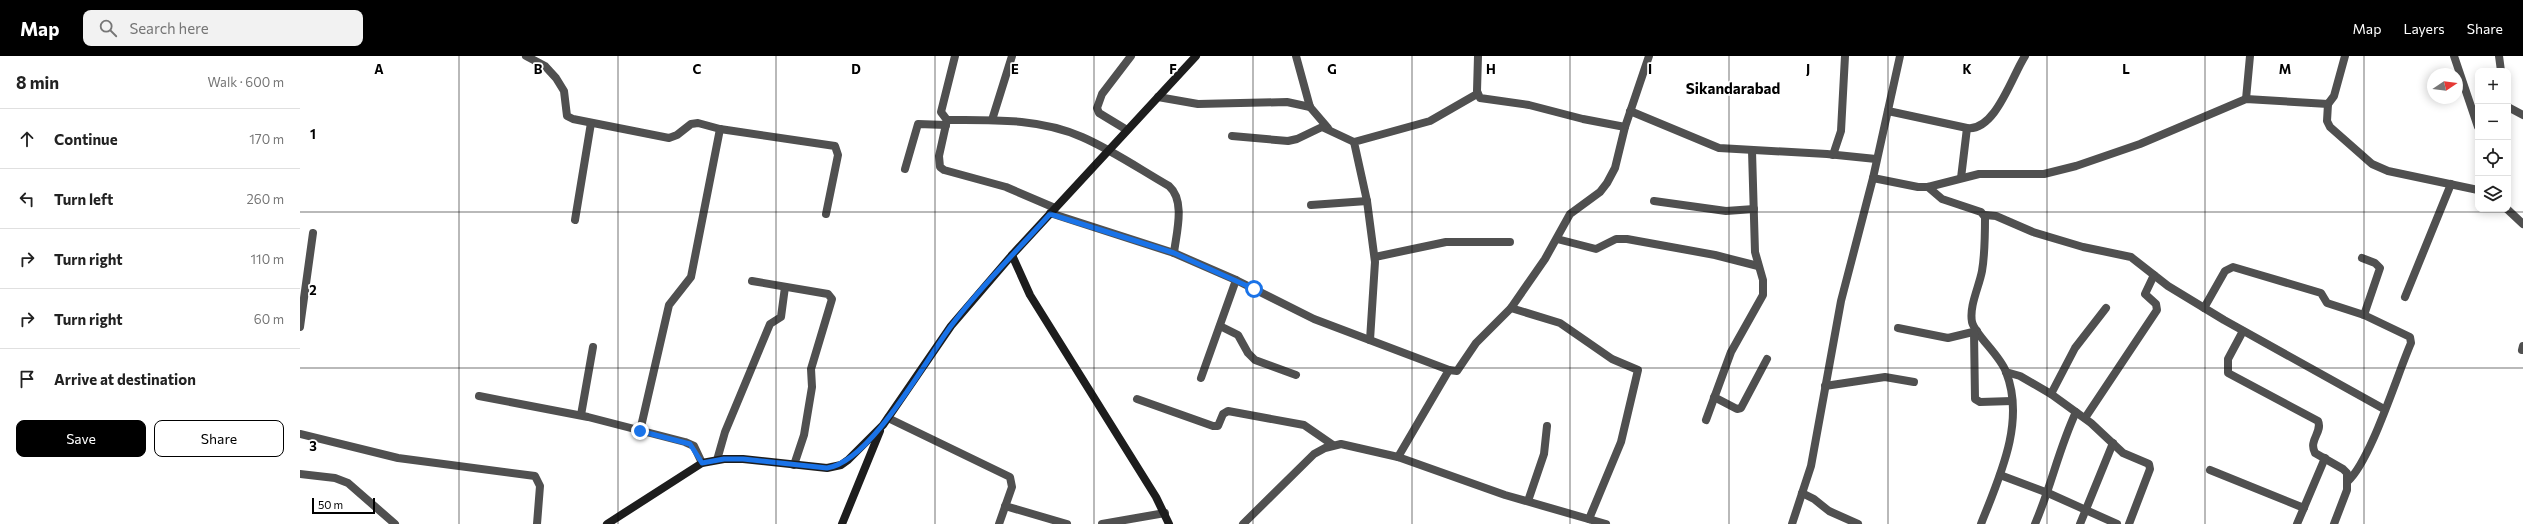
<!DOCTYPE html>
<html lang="en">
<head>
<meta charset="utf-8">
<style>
	:root { --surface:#fff; --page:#f2f2f2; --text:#222; --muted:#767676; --line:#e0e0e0; --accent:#000 }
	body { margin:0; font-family:Commissioner,sans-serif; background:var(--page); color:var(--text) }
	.controls { position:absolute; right:12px; top:12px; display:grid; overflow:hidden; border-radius:8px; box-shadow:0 2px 10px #0003 }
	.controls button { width:36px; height:36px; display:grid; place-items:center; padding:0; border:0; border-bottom:1px solid var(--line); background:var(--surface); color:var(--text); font:20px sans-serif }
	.compass { position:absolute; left:2127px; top:12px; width:36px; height:36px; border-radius:50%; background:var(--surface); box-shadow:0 2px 10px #0003; rotate:77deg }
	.scale { position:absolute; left:12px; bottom:10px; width:63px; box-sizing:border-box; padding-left:4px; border:2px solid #000; border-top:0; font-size:11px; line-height:14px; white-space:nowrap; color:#000; -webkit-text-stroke:3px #fff; paint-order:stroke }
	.stop { position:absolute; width:12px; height:12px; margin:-9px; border:3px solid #1a73e8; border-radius:50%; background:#fff }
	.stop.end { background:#1a73e8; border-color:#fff; box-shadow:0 1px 4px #0008 }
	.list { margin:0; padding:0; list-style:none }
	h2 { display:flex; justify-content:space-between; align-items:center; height:52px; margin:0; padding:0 16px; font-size:17px }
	h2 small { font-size:13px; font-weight:400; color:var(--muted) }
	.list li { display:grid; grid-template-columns:26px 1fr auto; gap:12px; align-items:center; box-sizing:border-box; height:60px; padding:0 16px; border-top:1px solid var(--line) }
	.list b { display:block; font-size:15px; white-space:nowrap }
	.list em { font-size:13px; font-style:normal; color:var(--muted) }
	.actions { display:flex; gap:8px; padding:12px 16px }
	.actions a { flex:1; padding:9px 0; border:1px solid var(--accent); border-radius:8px; text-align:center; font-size:14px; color:var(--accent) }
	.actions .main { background:var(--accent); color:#fff }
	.icon { flex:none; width:22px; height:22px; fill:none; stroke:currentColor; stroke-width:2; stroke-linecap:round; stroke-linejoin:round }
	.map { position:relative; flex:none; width:2223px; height:468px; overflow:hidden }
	header { display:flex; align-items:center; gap:24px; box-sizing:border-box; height:56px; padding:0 20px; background:var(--accent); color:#fff }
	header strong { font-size:19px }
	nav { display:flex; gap:22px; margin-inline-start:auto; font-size:14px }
	.search { width:280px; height:36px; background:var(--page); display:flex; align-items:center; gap:10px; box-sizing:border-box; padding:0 14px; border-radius:8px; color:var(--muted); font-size:15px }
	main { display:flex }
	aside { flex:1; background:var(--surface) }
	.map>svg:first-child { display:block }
</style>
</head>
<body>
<header>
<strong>Map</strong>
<div class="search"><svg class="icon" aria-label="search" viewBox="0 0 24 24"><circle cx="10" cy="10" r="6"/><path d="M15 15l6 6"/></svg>Search here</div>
<nav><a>Map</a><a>Layers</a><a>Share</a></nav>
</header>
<main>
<aside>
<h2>8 min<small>Walk · 600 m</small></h2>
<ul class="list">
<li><svg class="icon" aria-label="ahead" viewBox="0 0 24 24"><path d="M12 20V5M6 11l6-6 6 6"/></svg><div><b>Continue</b></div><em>170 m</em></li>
<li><svg class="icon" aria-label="left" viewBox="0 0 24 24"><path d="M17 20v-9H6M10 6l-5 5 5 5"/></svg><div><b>Turn left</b></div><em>260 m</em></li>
<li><svg class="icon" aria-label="right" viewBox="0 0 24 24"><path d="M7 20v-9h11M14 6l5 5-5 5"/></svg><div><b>Turn right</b></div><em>110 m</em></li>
<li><svg class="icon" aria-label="right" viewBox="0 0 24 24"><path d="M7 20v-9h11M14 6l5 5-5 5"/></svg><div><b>Turn right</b></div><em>60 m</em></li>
<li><svg class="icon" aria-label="arrive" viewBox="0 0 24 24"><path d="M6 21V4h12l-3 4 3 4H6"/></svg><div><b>Arrive at destination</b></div></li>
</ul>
<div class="actions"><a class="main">Save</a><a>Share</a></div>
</aside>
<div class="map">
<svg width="2223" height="468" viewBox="0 0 2223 468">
	<rect width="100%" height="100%" fill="#fff"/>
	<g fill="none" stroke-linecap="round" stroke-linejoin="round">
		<g stroke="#505050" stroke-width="8">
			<path d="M226,0L245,10L256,22L264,35L267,60L273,63L369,82L377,79L391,68L398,67L420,73L535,90L538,99L526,158"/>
			<path d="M655,0L641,56L647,64C692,64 740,62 782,81C812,94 841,114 869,130C886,145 876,178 874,197"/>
			<path d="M996,0L1010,51L1028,72"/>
			<path d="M2154,0L2178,71"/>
			<path d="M2199,0L2201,15"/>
			<path d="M858,41L898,48L987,46L1010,51"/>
			<path d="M1946,43L1950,0"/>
			<path d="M2028,48L2027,65L2030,71L2072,108L2088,115L2178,134"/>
			<path d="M2208,51L2223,59"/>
			<path d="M1330,55L1419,92L1527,98L1576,103"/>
			<path d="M1588,55L1667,72C1695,76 1712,20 1725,0"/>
			<path d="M647,64L639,100L640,111L644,114L706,131L755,152"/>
			<path d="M692,64L712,0"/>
			<path d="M1325,71L1349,0"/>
			<path d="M827,74L799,57L797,52L802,38L831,0"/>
			<path d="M932,80L988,85L997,83L1022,71L1054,86"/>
			<path d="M1533,99L1541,75L1545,0"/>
			<path d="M605,113L618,68L646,69"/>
			<path d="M1573,122L1618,131H1628L1679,118H1744L1776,110L1840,88L1946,43L2028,48L2034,40L2045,0"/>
			<path d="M1661,122L1667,72"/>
			<path d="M1628,131L1642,143L1681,156L1685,161C1685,178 1685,198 1682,215C1679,231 1669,250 1672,266C1675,279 1700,299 1706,316C1726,366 1699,422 1681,468"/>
			<path d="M1354,145L1426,155L1454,153"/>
			<path d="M1011,149L1067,145"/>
			<path d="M2207,153L2223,168"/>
			<path d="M750,157L874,197L936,224L1014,263L1149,314L1098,401"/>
			<path d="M1685,159L1696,160L1733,176L1783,191L1831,201L1868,230L1924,264L2084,353"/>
			<path d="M275,164L291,67"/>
			<path d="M1257,183L1296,193L1316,183H1327L1415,199L1458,210"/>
			<path d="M1075,201L1146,186H1210"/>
			<path d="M2062,202L2075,207L2080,212L2064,259"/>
			<path d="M452,225L528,238L532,243L511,313L512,331L504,379L494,409"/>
			<path d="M2105,241L2151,128"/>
			<path d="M1211,252L1260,267L1312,303L1338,314L1321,386L1289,463"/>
			<path d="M1904,252L1925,215L1933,211L2021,237L2027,247L2064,259L2110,281L2111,287C2097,319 2071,404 2048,425"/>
			<path d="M920,270L938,279L948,297L955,304L996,319"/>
			<path d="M0,271L13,177"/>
			<path d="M1598,272L1648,282L1677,275"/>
			<path d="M1943,275L1928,303V317L2018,365C2023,376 2008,384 2015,397L2043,413L2047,417V434L2034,468"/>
			<path d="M1674,276L1675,343L1680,346L1712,345"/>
			<path d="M1070,284L1075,206L1067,145L1054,86L1130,65L1177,38"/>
			<path d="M2222,294L2223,290"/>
			<path d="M1149,314L1157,315L1176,287L1211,252L1245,203L1270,158L1300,136L1307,127L1315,112L1325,71L1283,63L1229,49L1180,42L1177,35L1178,0"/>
			<path d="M1706,316L1720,320L1751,338L1791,367L1823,397L1849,408L1850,413L1829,468"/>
			<path d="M901,322L936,224"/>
			<path d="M1525,330L1585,321L1614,326"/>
			<path d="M1751,338L1775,292L1806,252"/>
			<path d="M179,340L288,361L385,386L394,390L402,407"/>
			<path d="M1414,341L1437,353L1441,352L1467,303"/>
			<path d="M837,343L913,370H918L923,358L928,355L1004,369L1033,389"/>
			<path d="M281,359L293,291"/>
			<path d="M588,362L710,421L712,431L699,468"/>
			<path d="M1785,362L1857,254L1856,248L1845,238L1854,219"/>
			<path d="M1406,364L1431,296L1463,239V224L1455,196L1452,95"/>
			<path d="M340,375L369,249L391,221L420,73"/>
			<path d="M0,378L98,402L235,420L240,430L237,468"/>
			<path d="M417,404L425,376L470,268L481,261L485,231"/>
			<path d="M1910,414L2004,452"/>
			<path d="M0,418L35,422L48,427L95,468"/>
			<path d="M1700,419L1748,437L1817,468"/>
			<path d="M1502,437L1514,443L1529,455L1558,468"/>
			<path d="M1228,445L1244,398L1247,370"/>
			<path d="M705,450L767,468"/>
			<path d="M802,468L865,457"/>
			<path d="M943,468L1014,398L1025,392L1041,388L1098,401L1205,439L1306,468"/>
			<path d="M1492,468L1511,410L1541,245L1573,122L1600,0"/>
			<path d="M1735,468C1751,431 1759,392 1776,356"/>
			<path d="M1780,468L1813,387"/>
			<path d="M1997,468L2025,402"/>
		</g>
		<g stroke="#1d1d1d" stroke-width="8">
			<path d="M307,468L402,407L424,403H443L527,412L541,409L548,404L583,369L651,270L712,199"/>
			<path d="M542,468L580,375"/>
			<path d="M869,468L856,441L730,239L712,199L896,0"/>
		</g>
	</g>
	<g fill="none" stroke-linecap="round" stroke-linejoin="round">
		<path stroke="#1a73e8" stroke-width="5" d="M340,375L390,388L402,407L424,403H443L527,412C571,406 625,305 651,270C681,230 717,195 750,158L874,197L954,233"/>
	</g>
	<path fill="none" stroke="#000" stroke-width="1" stroke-opacity="0.55" d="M159,0V468M318,0V468M476,0V468M635,0V468M794,0V468M953,0V468M1112,0V468M1270,0V468M1429,0V468M1588,0V468M1747,0V468M1905,0V468M2064,0V468M0,156H2223M0,312H2223"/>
	<g text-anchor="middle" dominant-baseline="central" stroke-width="3.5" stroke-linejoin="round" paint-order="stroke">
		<g font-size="15" font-weight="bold" fill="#000" stroke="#fff">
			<text x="1433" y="32">Sikandarabad</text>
		</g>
	</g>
	<g font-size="13" text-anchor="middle" font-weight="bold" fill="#000" stroke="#fff" stroke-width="3.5" stroke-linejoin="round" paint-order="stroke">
		<text x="79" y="18">A</text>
		<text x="238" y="18">B</text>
		<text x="397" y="18">C</text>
		<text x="556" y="18">D</text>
		<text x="715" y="18">E</text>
		<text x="873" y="18">F</text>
		<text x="1032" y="18">G</text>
		<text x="1191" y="18">H</text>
		<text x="1350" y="18">I</text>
		<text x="1508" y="18">J</text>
		<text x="1667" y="18">K</text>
		<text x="1826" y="18">L</text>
		<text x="1985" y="18">M</text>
		<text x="13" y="83">1</text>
		<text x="13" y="239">2</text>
		<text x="13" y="395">3</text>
	</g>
</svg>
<div class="controls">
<button>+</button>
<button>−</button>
<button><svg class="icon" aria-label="locate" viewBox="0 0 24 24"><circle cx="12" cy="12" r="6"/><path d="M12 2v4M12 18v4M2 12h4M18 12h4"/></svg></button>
<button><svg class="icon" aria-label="layers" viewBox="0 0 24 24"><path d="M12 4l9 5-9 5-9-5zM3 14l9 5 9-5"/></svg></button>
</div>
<svg class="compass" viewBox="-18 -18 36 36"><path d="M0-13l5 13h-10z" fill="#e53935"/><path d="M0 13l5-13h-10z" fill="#767676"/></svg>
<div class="scale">50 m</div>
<div class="stop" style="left:954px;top:233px"></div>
<div class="stop end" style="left:340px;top:375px"></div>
</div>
</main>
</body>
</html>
